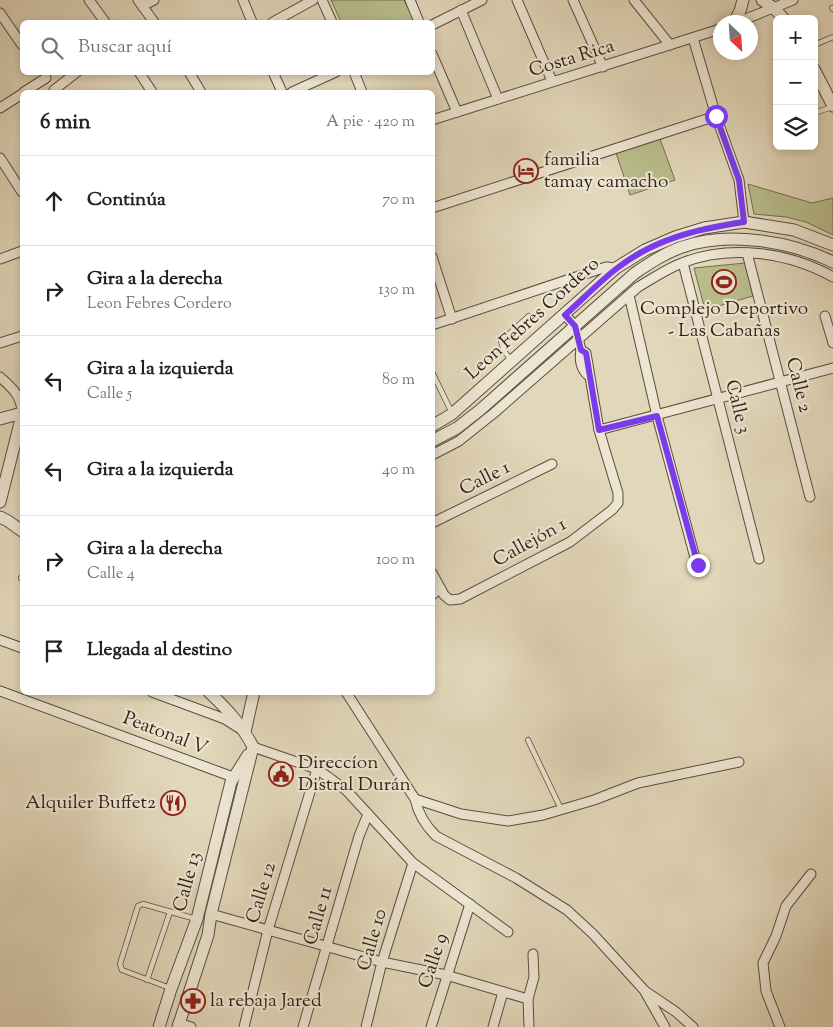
<!DOCTYPE html>
<html lang="es">
<head>
<meta charset="utf-8">
<style>
	:root { --surface:#fff; --page:#f2f2f2; --text:#222; --muted:#767676; --line:#e0e0e0 }
	body { margin:0; font-family:"Sorts Mill Goudy",serif; background:var(--page); color:var(--text) }
	.controls { position:absolute; right:15px; top:15px; display:grid; overflow:hidden; border-radius:8px; box-shadow:0 2px 8px #0003 }
	.controls button { width:45px; height:45px; display:grid; place-items:center; padding:0; border:0; border-bottom:1px solid var(--line); background:var(--surface); color:var(--text); font:25px sans-serif }
	.compass { position:absolute; left:713px; top:15px; width:45px; height:45px; border-radius:50%; background:var(--surface); box-shadow:0 2px 8px #0003; rotate:155deg }
	.stop { position:absolute; width:15px; height:15px; margin:-11px; border:4px solid #7c3aed; border-radius:50%; background:#fff }
	.stop.end { background:#7c3aed; border-color:#fff; box-shadow:0 1px 5px #0008 }
	.list { margin:0; padding:0; list-style:none }
	h2 { display:flex; justify-content:space-between; align-items:center; height:65px; margin:0; padding:0 20px; font-size:21px }
	h2 small { font-size:16px; font-weight:400; color:var(--muted) }
	.list li { display:grid; grid-template-columns:32px 1fr auto; gap:15px; align-items:center; box-sizing:border-box; height:90px; padding:0 20px; border-top:1px solid var(--line) }
	.list b { display:block; font-size:19px; white-space:nowrap }
	.list p { margin:0; font-size:16px; white-space:nowrap; color:var(--muted) }
	.list em { font-size:16px; font-style:normal; color:var(--muted) }
	.icon { flex:none; width:28px; height:28px; fill:none; stroke:currentColor; stroke-width:2; stroke-linecap:round; stroke-linejoin:round }
	.map { position:relative; flex:none; width:833px; height:1027px; overflow:hidden }
	.search { position:absolute; background:var(--surface); box-shadow:0 2px 8px #0003; left:20px; top:20px; width:415px; height:55px; display:flex; align-items:center; gap:12px; box-sizing:border-box; padding:0 18px; border-radius:8px; color:var(--muted); font-size:19px }
	.panel { position:absolute; background:var(--surface); box-shadow:0 2px 8px #0003; left:20px; top:90px; width:415px; height:605px; border-radius:8px }
	.map>svg:first-child { display:block }
</style>
</head>
<body>
<div class="map">
<svg width="833" height="1027" viewBox="0 0 833 1027">
	<rect width="100%" height="100%" fill="#e2d7ba"/>
	<filter id="stains"><feTurbulence type="fractalNoise" baseFrequency=".004" numOctaves="4"/><feColorMatrix values="0 0 0 0 .2 0 0 0 0 .09 0 0 0 0 .02 0 0 0 .5 -.17"/></filter>
	<radialGradient id="worn" r=".72"><stop offset=".6" stop-color="#630" stop-opacity="0"/><stop offset="1" stop-color="#630" stop-opacity=".3"/></radialGradient>
	<g fill="#b9bd8c" stroke="#746d50">
		<path d="M331,0H404L415,22H341Z"/>
		<path d="M660,139L675,180L630,195L616,153Z"/>
		<path d="M748,184L812,203L833,198V235L806,222L786,217L754,214Z"/>
		<path d="M745,263L753,296L705,310L694,268Z"/>
	</g>
	<g fill="none" stroke-linecap="round" stroke-linejoin="round">
		<defs>
			<g id="service">
				<path d="M832,8L833,9"/>
				<path d="M814,45L833,37"/>
				<path d="M814,113L832,107"/>
				<path d="M512,361L504,351L501,341L529,316"/>
				<path d="M432,372L452,413"/>
				<path d="M21,578H22"/>
				<path d="M528,740L561,809"/>
				<path d="M147,980L170,912"/>
				<path d="M170,988L122,970L120,964L138,906L143,904L196,919"/>
			</g>
			<g id="minor">
				<path d="M89,0L105,22"/>
				<path d="M138,0L154,22"/>
				<path d="M243,0L252,22"/>
				<path d="M322,0L332,22"/>
				<path d="M410,0L419,22"/>
				<path d="M517,0L552,81"/>
				<path d="M573,0L603,67"/>
				<path d="M634,0L670,45"/>
				<path d="M142,6L154,0"/>
				<path d="M461,10L498,99"/>
				<path d="M0,13L22,45"/>
				<path d="M273,22L313,0"/>
				<path d="M738,22L793,0"/>
				<path d="M432,25L482,0"/>
				<path d="M693,38L716,116L739,180L744,222"/>
				<path d="M432,54L457,112"/>
				<path d="M139,72L152,92"/>
				<path d="M189,72L201,92"/>
				<path d="M273,72L282,92"/>
				<path d="M354,72L362,92"/>
				<path d="M54,90L77,72"/>
				<path d="M24,92L46,78"/>
				<path d="M292,92L336,72"/>
				<path d="M0,108L22,94"/>
				<path d="M432,120L720,29"/>
				<path d="M0,158L22,192"/>
				<path d="M432,208L716,116"/>
				<path d="M747,253L810,497"/>
				<path d="M432,257L452,319"/>
				<path d="M0,259L22,251"/>
				<path d="M683,263L759,559"/>
				<path d="M629,295L657,416L697,565"/>
				<path d="M825,316L833,343"/>
				<path d="M432,325L606,267L616,268"/>
				<path d="M0,343L22,336"/>
				<path d="M581,350C579,360 581,370 589,376"/>
				<path d="M0,377C11,387 20,394 22,410"/>
				<path d="M599,430L833,368"/>
				<path d="M432,455L459,441L494,413L638,287C652,279 666,269 682,263C729,244 789,252 833,277"/>
				<path d="M432,523L552,464"/>
				<path d="M432,573L444,595L450,600L460,599L570,542L612,510L618,503V493L599,430L586,353L581,350L575,326L565,315"/>
				<path d="M432,595L440,588"/>
				<path d="M0,640L22,648"/>
				<path d="M0,691L233,777"/>
				<path d="M152,692L225,719L239,728"/>
				<path d="M346,692L415,799C418,814 425,825 436,836L516,878L567,910L593,934L644,990L665,1027"/>
				<path d="M253,747L317,769L346,790L413,863L508,932"/>
				<path d="M415,799L461,814L508,821L543,815L594,800L638,783L739,762"/>
				<path d="M211,914L382,962L446,975L528,999"/>
				<path d="M645,991L676,1012L693,1027"/>
				<path d="M178,1023L191,1027"/>
				<path d="M244,1027L268,930L317,769"/>
				<path d="M303,1027L359,836L368,814"/>
				<path d="M366,1027L382,962L413,863"/>
				<path d="M431,1027L470,904"/>
				<path d="M493,1027L503,992"/>
				<path d="M529,1027L528,999L534,977L533,954"/>
				<path d="M780,1027L766,991L763,963L776,936L786,906L811,874"/>
			</g>
			<g id="tertiary">
				<path d="M762,0L774,8L784,19"/>
				<path d="M734,22L740,11L743,0"/>
				<path d="M814,69L833,106"/>
				<path d="M0,419L22,413"/>
				<path d="M432,426L452,414L616,268L645,250L675,237L704,228L744,222L794,230L833,245"/>
				<path d="M432,441L457,428L480,410L635,273C650,263 665,253 682,247C729,231 790,241 833,262"/>
				<path d="M0,502L22,415"/>
				<path d="M0,517L8,521L22,531"/>
				<path d="M245,732L254,692"/>
				<path d="M159,1027L171,989L197,919L231,782L248,755"/>
				<path d="M178,1027L208,935L211,914L253,747C242,725 227,709 209,692"/>
			</g>
		</defs>
		<use href="#service" stroke="#5c4c3d" stroke-width="6"/>
		<use href="#minor" stroke="#5c4c3d" stroke-width="11"/>
		<use href="#tertiary" stroke="#5c4c3d" stroke-width="13"/>
		<use href="#service" stroke="#ece5d2" stroke-width="4.5"/>
		<use href="#minor" stroke="#ece5d2" stroke-width="9"/>
		<use href="#tertiary" stroke="#ece5d2" stroke-width="11"/>
	</g>
	<g fill="none" stroke-linecap="round" stroke-linejoin="round">
		<path stroke="#7c3aed" stroke-width="6" d="M698,565L657,416L599,430L586,353L581,350L575,326L565,315C582,300 598,283 616,269C654,239 697,229 744,222L739,180L716,116"/>
	</g>
	<defs>
		<symbol id="hotel-ring" viewBox="-11 -11 22 22"><circle r="9.5" fill="#ece5d2" stroke="#8f2418" stroke-width="1.5"/><path d="M-6-4.5h1.5V1H6V5H4.5V3h-9V5H-6ZM-4 0a1.8 1.8 0 1 1 3.6 0ZM.5 0V-2.5h3Q6-2.5 6 0Z" fill="#8f2418"/></symbol>
		<symbol id="stadium-ring" viewBox="-11 -11 22 22"><circle r="9.5" fill="#ece5d2" stroke="#8f2418" stroke-width="1.5"/><path d="M0-5a6.5 5 0 1 0 0 10a6.5 5 0 1 0 0-10ZM-3.5-1.8h7v3.6h-7Z" fill="#8f2418"/></symbol>
		<symbol id="civic-ring" viewBox="-11 -11 22 22"><circle r="9.5" fill="#ece5d2" stroke="#8f2418" stroke-width="1.5"/><path d="M-.6-6.5H3V-4.5H.6V-3L4-1V1h2V6H-6V1h2V-1L-.6-3ZM-1.2 2.5V6h2.4V2.5Z" fill="#8f2418"/></symbol>
		<symbol id="restaurant-ring" viewBox="-11 -11 22 22"><circle r="9.5" fill="#ece5d2" stroke="#8f2418" stroke-width="1.5"/><path d="M-5-6h1v4h1v-4h1v4h1v-4h1v5L-1.5 .5V6h-2V.5L-5-1ZM5-6V6H3V1.5H1.5Q1.5-4 5-6Z" fill="#8f2418"/></symbol>
		<symbol id="pharmacy-ring" viewBox="-11 -11 22 22"><circle r="9.5" fill="#ece5d2" stroke="#8f2418" stroke-width="1.5"/><path d="M-2-6h4v4h4v4h-4v4h-4v-4h-4v-4h4Z" fill="#8f2418"/></symbol>
	</defs>
	<g fill-rule="evenodd">
		<use href="#hotel-ring" x="512" y="157" width="28" height="28"/>
		<use href="#stadium-ring" x="710" y="268" width="28" height="28"/>
		<use href="#civic-ring" x="267" y="760" width="28" height="28"/>
		<use href="#restaurant-ring" x="159" y="789" width="28" height="28"/>
		<use href="#pharmacy-ring" x="179" y="987" width="28" height="28"/>
	</g>
	<g text-anchor="middle" dominant-baseline="central" stroke-width="4.5" stroke-linejoin="round" paint-order="stroke">
		<g font-size="19" fill="#301d13" stroke="#ece5d2">
			<text transform="translate(572 59) rotate(-17)">Costa Rica</text>
			<text transform="translate(533 319) rotate(-42)">Leon Febres Cordero</text>
			<text transform="translate(798 385) rotate(76)">Calle 2</text>
			<text transform="translate(737 407) rotate(76)">Calle 3</text>
			<text transform="translate(485 479) rotate(-27)">Calle 1</text>
			<text transform="translate(530 543) rotate(-29)">Callejón 1</text>
			<text transform="translate(165 734) rotate(21)">Peatonal V</text>
			<text transform="translate(188 882) rotate(-75)">Calle 13</text>
			<text transform="translate(262 893) rotate(-73)">Calle 12</text>
			<text transform="translate(319 916) rotate(-74)">Calle 11</text>
			<text transform="translate(373 940) rotate(-74)">Calle 10</text>
			<text transform="translate(434 961) rotate(-72)">Calle 9</text>
		</g>
		<g font-size="19" fill="#301d13" stroke="#ece5d2" text-anchor="start">
			<text x="544" y="160">familia<tspan x="544" dy="22">tamay camacho</tspan></text>
			<text x="724" y="309" text-anchor="middle">Complejo Deportivo<tspan x="724" dy="22">- Las Cabañas</tspan></text>
			<text x="298" y="763">Direccíon<tspan x="298" dy="22">Distral Durán</tspan></text>
			<text x="156" y="803" text-anchor="end">Alquiler Buffet2</text>
			<text x="210" y="1001">la rebaja Jared</text>
		</g>
	</g>
	<rect width="100%" height="100%" filter="url(#stains)"/>
	<rect width="100%" height="100%" fill="url(#worn)"/>
</svg>
<div class="controls">
<button>+</button>
<button>−</button>
<button><svg class="icon" aria-label="layers" viewBox="0 0 24 24"><path d="M12 4l9 5-9 5-9-5zM3 14l9 5 9-5"/></svg></button>
</div>
<svg class="compass" viewBox="-18 -18 36 36"><path d="M0-13l5 13h-10z" fill="#e53935"/><path d="M0 13l5-13h-10z" fill="#767676"/></svg>
<div class="stop" style="left:716px;top:116px"></div>
<div class="stop end" style="left:698px;top:565px"></div>
<div class="search"><svg class="icon" aria-label="search" viewBox="0 0 24 24"><circle cx="10" cy="10" r="6"/><path d="M15 15l6 6"/></svg>Buscar aquí</div>
<section class="panel">
<h2>6 min<small>A pie · 420 m</small></h2>
<ul class="list">
<li><svg class="icon" aria-label="ahead" viewBox="0 0 24 24"><path d="M12 20V5M6 11l6-6 6 6"/></svg><div><b>Continúa</b></div><em>70 m</em></li>
<li><svg class="icon" aria-label="right" viewBox="0 0 24 24"><path d="M7 20v-9h11M14 6l5 5-5 5"/></svg><div><b>Gira a la derecha</b><p>Leon Febres Cordero</p></div><em>130 m</em></li>
<li><svg class="icon" aria-label="left" viewBox="0 0 24 24"><path d="M17 20v-9H6M10 6l-5 5 5 5"/></svg><div><b>Gira a la izquierda</b><p>Calle 5</p></div><em>80 m</em></li>
<li><svg class="icon" aria-label="left" viewBox="0 0 24 24"><path d="M17 20v-9H6M10 6l-5 5 5 5"/></svg><div><b>Gira a la izquierda</b></div><em>40 m</em></li>
<li><svg class="icon" aria-label="right" viewBox="0 0 24 24"><path d="M7 20v-9h11M14 6l5 5-5 5"/></svg><div><b>Gira a la derecha</b><p>Calle 4</p></div><em>100 m</em></li>
<li><svg class="icon" aria-label="arrive" viewBox="0 0 24 24"><path d="M6 21V4h12l-3 4 3 4H6"/></svg><div><b>Llegada al destino</b></div></li>
</ul>
</section>
</div>
</body>
</html>
